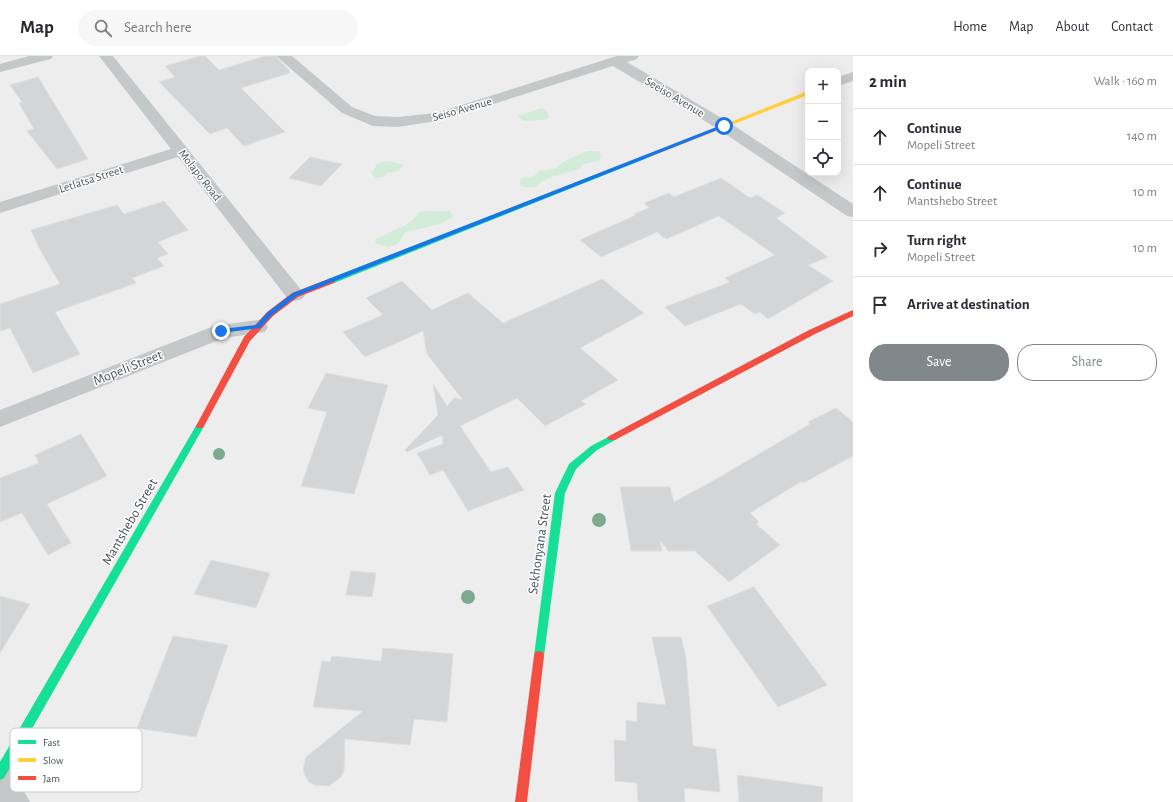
<!DOCTYPE html>
<html lang="en">
<head>
<meta charset="utf-8">
<style>
	:root { --surface:#fff; --page:#f7f7f7; --text:#2b2b33; --muted:#7c7c81; --line:#e1e1e2; --accent:#81888c }
	body { margin:0; font-family:"Alegreya Sans",sans-serif; background:var(--page); color:var(--text) }
	.controls { position:absolute; right:12px; top:12px; display:grid; overflow:hidden; border-radius:8px; box-shadow:0 4px 16px #0002 }
	.controls button { width:36px; height:36px; display:grid; place-items:center; padding:0; border:0; border-bottom:1px solid var(--line); background:var(--surface); color:var(--text); font:20px sans-serif }
	.stop { position:absolute; width:12px; height:12px; margin:-9px; border:3px solid #1a73e8; border-radius:50%; background:#fff }
	.stop.end { background:#1a73e8; border-color:#fff; box-shadow:0 1px 4px #0008 }
	.list { margin:0; padding:0; list-style:none }
	h2 { display:flex; justify-content:space-between; align-items:center; height:52px; margin:0; padding:0 16px; font-size:17px }
	h2 small { font-size:13px; font-weight:400; color:var(--muted) }
	.list li { display:grid; grid-template-columns:26px 1fr auto; gap:12px; align-items:center; box-sizing:border-box; height:56px; padding:0 16px; border-top:1px solid var(--line) }
	.list b { display:block; font-size:15px; white-space:nowrap }
	.list p { margin:0; font-size:13px; white-space:nowrap; color:var(--muted) }
	.list em { font-size:13px; font-style:normal; color:var(--muted) }
	.actions { display:flex; gap:8px; padding:12px 16px }
	.actions a { flex:1; padding:9px 0; border:1px solid var(--accent); border-radius:16px; text-align:center; font-size:14px; color:var(--accent) }
	.actions .main { background:var(--accent); color:#fff }
	.icon { flex:none; width:22px; height:22px; fill:none; stroke:currentColor; stroke-width:2; stroke-linecap:round; stroke-linejoin:round }
	.map { position:relative; flex:none; width:853px; height:746px; overflow:hidden }
	header { display:flex; align-items:center; gap:24px; box-sizing:border-box; height:56px; padding:0 20px; background:var(--surface); border-bottom:1px solid var(--line) }
	header strong { font-size:19px }
	nav { display:flex; gap:22px; margin-inline-start:auto; font-size:14px }
	.search { width:280px; height:36px; background:var(--page); display:flex; align-items:center; gap:10px; box-sizing:border-box; padding:0 14px; border-radius:22px; color:var(--muted); font-size:15px }
	main { display:flex }
	aside { flex:1; background:var(--surface) }
	.map>svg:first-child { display:block }
</style>
</head>
<body>
<header>
<strong>Map</strong>
<div class="search"><svg class="icon" aria-label="search" viewBox="0 0 24 24"><circle cx="10" cy="10" r="6"/><path d="M15 15l6 6"/></svg>Search here</div>
<nav><a>Home</a><a>Map</a><a>About</a><a>Contact</a></nav>
</header>
<main>
<div class="map">
<svg width="853" height="746" viewBox="0 0 853 746">
	<rect width="100%" height="100%" fill="#eeeded"/>
	<g fill="#d3ecda">
		<path d="M542,52L548,57L549,62L544,64L523,65L518,60Z"/>
		<path d="M587,95H599L601,100L599,105L583,108L579,113L551,121L541,126L536,131H525L519,129L521,122L534,120L539,115L554,113L565,105Z"/>
		<path d="M387,105L402,108L403,111L398,115L387,117L384,121L376,122L371,118L377,108Z"/>
		<path d="M435,155H450L453,161L440,168L406,176L398,188L388,191L374,187L377,182L404,170L412,165L419,156Z"/>
	</g>
	<g fill="#d4d5d6" stroke="#dfdfe0">
		<path d="M200,0H205L219,14L265,0H275L289,14L290,17L241,32L285,76L244,90L227,72L210,78L159,26L175,21L165,10Z"/>
		<path d="M38,21L88,103L57,113L27,75L34,73L19,47L22,46L10,29Z"/>
		<path d="M310,101L342,108L321,130L289,122Z"/>
		<path d="M721,122L750,142L757,139L785,157L776,162L828,201L808,209L833,225L768,263L760,256L755,258L741,248L685,270L665,251L730,226L725,222L775,199L719,160L666,183L657,176L601,201L580,184L636,159L634,158L649,152L644,147L669,137L674,141Z"/>
		<path d="M164,145L188,174L158,186L168,198L157,202L164,210L132,222L136,227L55,256L80,298L33,317L10,272L0,275V248L60,228L38,190L31,174L117,149L124,158Z"/>
		<path d="M602,223L644,257L580,292L618,324L581,345L586,348L545,370L517,342L460,370L491,416L508,411L524,434L468,455L443,414L430,419L417,397L443,388L442,379L407,396L405,394L438,359L433,328L447,350L454,342L463,344L427,298L423,275L365,301L343,276L383,259L366,242L402,225L432,254L468,237L503,267Z"/>
		<path d="M326,317L388,329L354,438L301,430L327,356L308,352Z"/>
		<path d="M836,352L853,366V400L803,427L802,425L750,457L759,466L756,468L780,489L729,526L695,495H668L660,484L662,495H631L620,431H670L674,446L713,425L810,368L808,366Z"/>
		<path d="M81,378L107,420L47,448L71,487L48,499L22,457L0,466V422L39,407L35,399Z"/>
		<path d="M211,504L270,517L256,552L194,538Z"/>
		<path d="M351,515L376,517L372,541L346,539Z"/>
		<path d="M754,531L827,629L778,651L707,550Z"/>
		<path d="M0,540L30,548L0,597Z"/>
		<path d="M173,580L228,589L196,681L137,672Z"/>
		<path d="M652,581H681L686,602L693,690L716,693L720,736L684,732L685,746H638L637,727L615,725L614,684L626,685V664L637,666V646L666,649Z"/>
		<path d="M383,592L453,598L447,666L414,663L410,689L345,683L344,714L341,721L329,730L315,729L309,726L305,720L303,713L306,701L363,655L313,651L322,605L330,606L332,600L381,605Z"/>
		<path d="M737,719L823,731L822,746H739Z"/>
	</g>
	<g fill="none" stroke-linecap="round" stroke-linejoin="round">
		<g fill="#c4c8c9" fill-rule="evenodd">
			<path d="M29,0H53L51,3L0,16V8Z"/>
			<path d="M99,0H113L302,235L305,239L302,243L295,245L288,243L178,101L0,157V146L171,93Z"/>
			<path d="M276,0H292L352,51L375,60L398,61L436,57L617,0H639L637,3L627,6L730,67L853,148V161L847,160L718,73L613,10L443,64L398,71L373,70L342,57Z"/>
			<path d="M853,16V25L838,30V21Z"/>
			<path d="M258,264L265,266L268,271L265,276L224,282L0,371V354L214,270Z"/>
			<path d="M0,705L10,710L30,746H0Z"/>
		</g>
		<g fill="#16e098" fill-rule="evenodd">
			<path d="M648,98L651,100L650,101L334,227H328L327,225L328,223Z"/>
			<path d="M200,367L204,370L203,372L4,722L0,724V706L197,368Z"/>
			<path d="M612,379L615,380L617,382L615,384L597,394L576,413L565,437L544,600L543,604L539,605L535,604L534,600L555,437L569,408L591,390Z"/>
		</g>
		<path fill="#ffcf43" fill-rule="evenodd" d="M808,35V39L650,101L648,102L645,100Z"/>
		<g fill="#f24e42" fill-rule="evenodd">
			<path d="M331,222L334,223L335,225L334,227L298,241L273,260L250,285L203,372H197L196,370L244,281L267,256L292,237Z"/>
			<path d="M853,254V260L815,278L615,384H609L607,382L609,380L809,274Z"/>
			<path d="M539,595L543,596L544,600L527,746H515L534,600L535,596Z"/>
		</g>
	</g>
	<g fill="#7baa8e">
		<circle cx="219" cy="398" r="6"/>
		<circle cx="599" cy="464" r="7"/>
		<circle cx="468" cy="541" r="7"/>
	</g>
	<path fill="#1a73e8" d="M724,68L725,71L297,240L272,259L260,272L221,277L218,275L221,273L256,269L268,256L293,237Z"/>
	<g text-anchor="middle" dominant-baseline="central" stroke-width="3" stroke-linejoin="round" paint-order="stroke">
		<g font-size="12" fill="#465158" stroke="#fff">
			<text transform="translate(675 41) rotate(31)">Seeiso Avenue</text>
			<text transform="translate(462 53) rotate(-16)">Seiso Avenue</text>
			<text transform="translate(200 119) rotate(52)">Molapo Road</text>
			<text transform="translate(91 123) rotate(-18)">Letlatsa Street</text>
		</g>
		<g font-size="14" fill="#465158" stroke="#fff">
			<text transform="translate(128 312) rotate(-22)">Mopeli Street</text>
			<text transform="translate(130 466) rotate(-60)">Mantshebo Street</text>
			<text transform="translate(540 488) rotate(-82)">Sekhonyana Street</text>
		</g>
	</g>
	<rect x="10" y="672" width="132" height="64" rx="6" fill="#fff" stroke="#c8cbcd" stroke-width="1"/>
	<rect x="18" y="684" width="18" height="4" fill="#16e098"/>
	<rect x="18" y="702" width="18" height="4" fill="#ffcf43"/>
	<rect x="18" y="720" width="18" height="4" fill="#f24e42"/>
	<g font-size="11" fill="#465158">
		<text x="43" y="690">Fast</text>
		<text x="43" y="708">Slow</text>
		<text x="43" y="726">Jam</text>
	</g>
</svg>
<div class="controls">
<button>+</button>
<button>−</button>
<button><svg class="icon" aria-label="locate" viewBox="0 0 24 24"><circle cx="12" cy="12" r="6"/><path d="M12 2v4M12 18v4M2 12h4M18 12h4"/></svg></button>
</div>
<div class="stop" style="left:724px;top:70px"></div>
<div class="stop end" style="left:221px;top:275px"></div>
</div>
<aside>
<h2>2 min<small>Walk · 160 m</small></h2>
<ul class="list">
<li><svg class="icon" aria-label="ahead" viewBox="0 0 24 24"><path d="M12 20V5M6 11l6-6 6 6"/></svg><div><b>Continue</b><p>Mopeli Street</p></div><em>140 m</em></li>
<li><svg class="icon" aria-label="ahead" viewBox="0 0 24 24"><path d="M12 20V5M6 11l6-6 6 6"/></svg><div><b>Continue</b><p>Mantshebo Street</p></div><em>10 m</em></li>
<li><svg class="icon" aria-label="right" viewBox="0 0 24 24"><path d="M7 20v-9h11M14 6l5 5-5 5"/></svg><div><b>Turn right</b><p>Mopeli Street</p></div><em>10 m</em></li>
<li><svg class="icon" aria-label="arrive" viewBox="0 0 24 24"><path d="M6 21V4h12l-3 4 3 4H6"/></svg><div><b>Arrive at destination</b></div></li>
</ul>
<div class="actions"><a class="main">Save</a><a>Share</a></div>
</aside>
</main>
</body>
</html>
